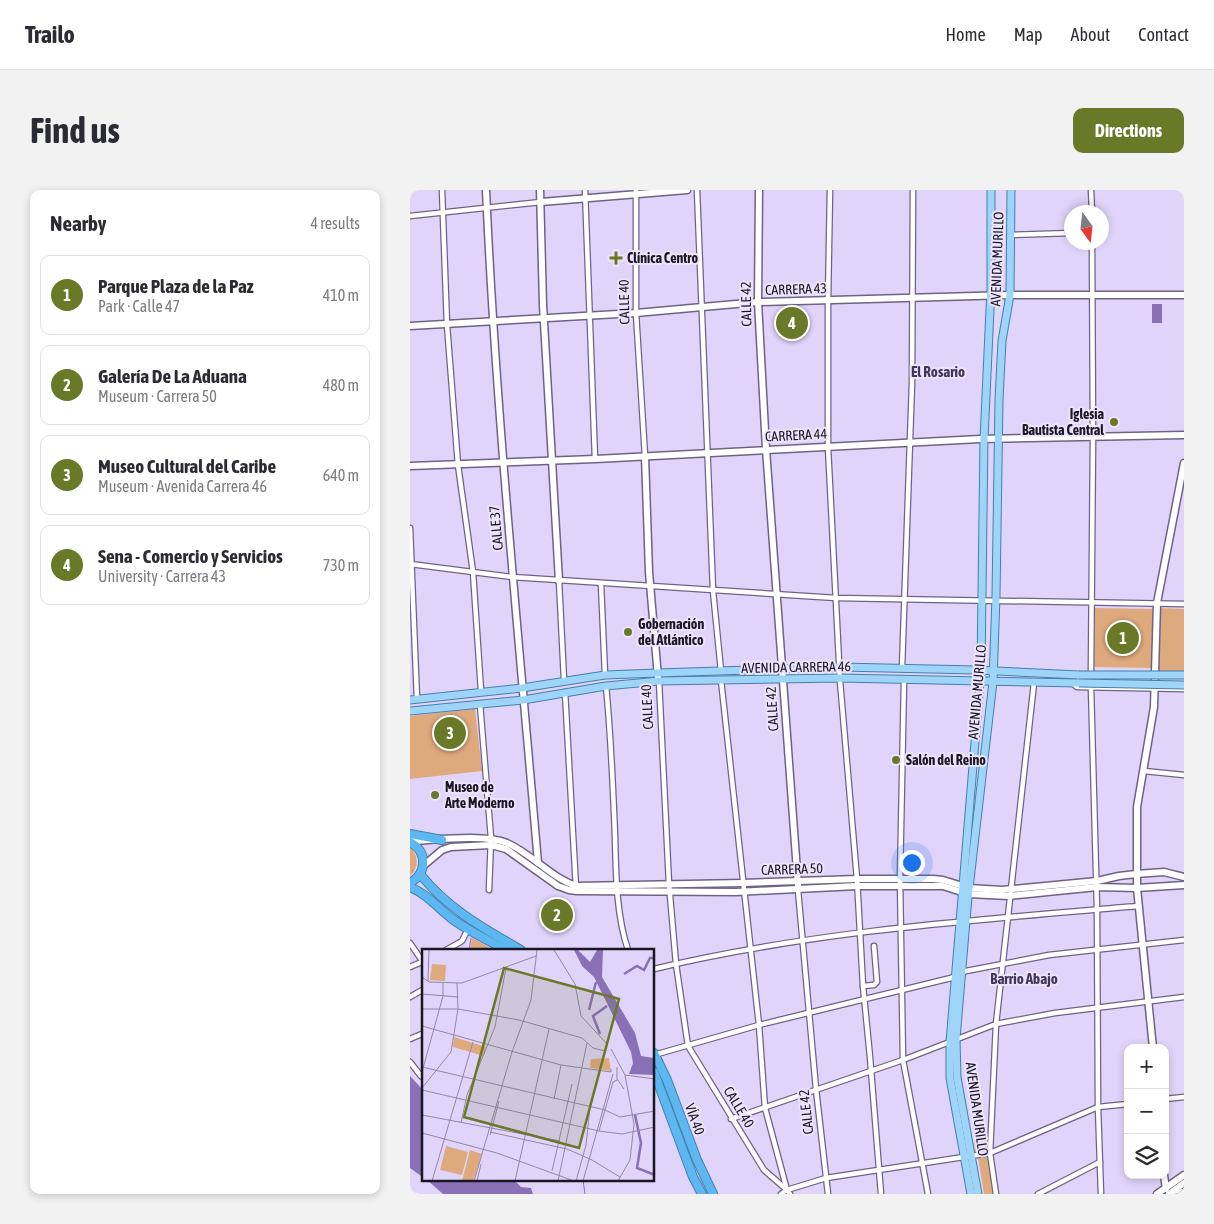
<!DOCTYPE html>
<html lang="en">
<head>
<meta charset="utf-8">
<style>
	:root { --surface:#fff; --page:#f2f2f3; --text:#2b2b33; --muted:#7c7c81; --line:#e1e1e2; --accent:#697927 }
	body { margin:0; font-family:"Asap Condensed",sans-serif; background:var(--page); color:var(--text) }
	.controls { position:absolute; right:15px; bottom:15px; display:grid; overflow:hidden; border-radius:10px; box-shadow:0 2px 8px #0003 }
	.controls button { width:45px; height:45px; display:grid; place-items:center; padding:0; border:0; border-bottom:1px solid var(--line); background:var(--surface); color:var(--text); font:25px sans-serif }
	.compass { position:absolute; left:654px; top:15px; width:45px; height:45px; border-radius:50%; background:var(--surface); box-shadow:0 2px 8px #0003; rotate:165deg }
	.you { position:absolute; left:501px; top:672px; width:18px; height:18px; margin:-12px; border:4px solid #fff; border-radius:50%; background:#1a73e8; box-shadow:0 0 0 8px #1a73e833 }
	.badge { display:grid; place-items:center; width:32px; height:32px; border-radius:50%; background:var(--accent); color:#fff; font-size:16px; font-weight:700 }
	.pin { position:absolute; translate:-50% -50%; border:2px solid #fff; box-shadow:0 1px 5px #0006 }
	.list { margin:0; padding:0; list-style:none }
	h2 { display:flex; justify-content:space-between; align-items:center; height:65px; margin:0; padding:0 20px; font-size:21px }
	h2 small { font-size:16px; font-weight:400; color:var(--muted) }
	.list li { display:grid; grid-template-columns:32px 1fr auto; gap:15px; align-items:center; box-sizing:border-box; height:80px; margin:0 10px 10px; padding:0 10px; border:1px solid var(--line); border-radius:10px }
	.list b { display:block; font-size:19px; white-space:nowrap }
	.list p { margin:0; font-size:16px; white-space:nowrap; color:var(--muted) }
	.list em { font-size:16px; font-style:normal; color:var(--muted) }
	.icon { flex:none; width:28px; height:28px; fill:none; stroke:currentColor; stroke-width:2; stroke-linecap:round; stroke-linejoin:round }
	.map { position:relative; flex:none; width:774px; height:1004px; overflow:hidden; border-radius:10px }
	header { display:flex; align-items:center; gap:30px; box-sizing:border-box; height:70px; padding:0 25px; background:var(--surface); border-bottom:1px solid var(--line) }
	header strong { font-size:24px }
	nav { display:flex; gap:28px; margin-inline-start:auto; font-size:18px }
	.intro { display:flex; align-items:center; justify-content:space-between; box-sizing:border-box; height:120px; padding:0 30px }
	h1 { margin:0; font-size:35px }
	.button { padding:12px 22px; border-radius:10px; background:var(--accent); color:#fff; font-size:18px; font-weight:700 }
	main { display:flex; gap:30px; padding:0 30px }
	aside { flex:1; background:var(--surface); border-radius:10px; box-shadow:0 2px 8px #0003 }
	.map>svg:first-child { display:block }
</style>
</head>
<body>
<header>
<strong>Trailo</strong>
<nav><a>Home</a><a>Map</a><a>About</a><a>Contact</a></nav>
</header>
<div class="intro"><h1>Find us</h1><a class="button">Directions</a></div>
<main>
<aside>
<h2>Nearby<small>4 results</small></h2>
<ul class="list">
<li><span class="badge">1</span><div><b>Parque Plaza de la Paz</b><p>Park · Calle 47</p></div><em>410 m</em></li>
<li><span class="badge">2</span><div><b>Galería De La Aduana</b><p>Museum · Carrera 50</p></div><em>480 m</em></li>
<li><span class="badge">3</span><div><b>Museo Cultural del Caribe</b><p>Museum · Avenida Carrera 46</p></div><em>640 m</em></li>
<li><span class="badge">4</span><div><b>Sena - Comercio y Servicios</b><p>University · Carrera 43</p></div><em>730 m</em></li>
</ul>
</aside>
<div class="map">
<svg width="774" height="1004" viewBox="0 0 774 1004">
	<defs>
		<pattern id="grass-tufts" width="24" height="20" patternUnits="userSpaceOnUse" patternTransform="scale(1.25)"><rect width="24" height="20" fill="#dfa97e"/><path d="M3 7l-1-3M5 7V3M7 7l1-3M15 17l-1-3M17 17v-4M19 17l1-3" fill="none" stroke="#bf916d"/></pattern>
	</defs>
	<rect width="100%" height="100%" fill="#e0d4fb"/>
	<path fill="url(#grass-tufts)" d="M0,657C9,666 9,678 0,686Z"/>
	<g fill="#dfa97e">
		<path d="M685,418L742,419V478L684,477Z"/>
		<path d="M749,418L774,419V481H749Z"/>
		<path d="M65,519L72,581L0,589V526Z"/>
		<path d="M62,748L84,760H60Z"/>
		<path d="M577,949V959L565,961L564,950Z"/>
		<path d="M577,965L583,1004H574L568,967Z"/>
	</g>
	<g fill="#8970b7">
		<rect x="742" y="114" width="10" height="19"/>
		<path d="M0,886L14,901V988L0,978Z"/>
		<path d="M17,990H104L111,997L121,998L123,1004H33Z"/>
	</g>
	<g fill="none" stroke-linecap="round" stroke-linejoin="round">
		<g stroke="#8970b7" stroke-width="1">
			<path d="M59,760L61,748"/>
			<path d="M173,990L175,1004"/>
		</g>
		<defs>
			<g id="street">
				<path d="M32,0L37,135L48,275L63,382L71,501"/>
				<path d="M175,0L185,269"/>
				<path d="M226,0V123L235,266"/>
				<path d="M287,0L303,401L311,481"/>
				<path d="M420,0L418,110V257L430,491L447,689L453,796L460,867L471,1004"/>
				<path d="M681,0L682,22"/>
				<path d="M0,26L131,12"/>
				<path d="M601,45L662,43"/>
				<path d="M0,338L7,509"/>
				<path d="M0,374L102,387L426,408L774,414"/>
				<path d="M149,391L154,490"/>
				<path d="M191,394L195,485"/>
				<path d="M492,478L502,193L503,0"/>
				<path d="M681,482L683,246L682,52"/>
				<path d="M311,490L349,835L355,918L377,1000L380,1004"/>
				<path d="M494,490L490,689L493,870L518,1004"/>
				<path d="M249,491L259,694L266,774L278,856L354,980L377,1000"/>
				<path d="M662,493L667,497L774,499"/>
				<path d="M196,496C201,546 203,596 205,646C206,684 206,724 218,760"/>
				<path d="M681,497L687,719L688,917L691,1004"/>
				<path d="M155,502L166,698"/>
				<path d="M70,514L81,648L79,700"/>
				<path d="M734,581L774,585"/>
				<path d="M388,700L406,899L418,1004"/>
				<path d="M0,753L13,772"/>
				<path d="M36,760L52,751L58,739"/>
				<path d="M0,777L14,771"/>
				<path d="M244,779C402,741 567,730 728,716"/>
				<path d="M453,796L464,795L467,792L464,756"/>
				<path d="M0,807L14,799"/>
				<path d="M0,849L14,843"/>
				<path d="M244,865L349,835L541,788L556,781L639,765L774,750"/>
				<path d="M0,872L11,886"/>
				<path d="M755,909L774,907"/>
				<path d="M321,929L493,870L586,834L645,823L774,807"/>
				<path d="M371,1004L377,1000L416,988L580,963L688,917L718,914"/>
				<path d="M586,1004L580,963L586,834L624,493"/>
				<path d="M628,1004L690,972"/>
				<path d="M761,1004L774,1001"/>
			</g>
			<g id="secondary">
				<path d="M76,0C86,225 109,449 128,673"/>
				<path d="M130,0L133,115L149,391"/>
				<path d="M349,0L348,112L356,259L388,695"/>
				<path d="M131,12L277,0"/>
				<path d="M0,136L226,123L348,112L600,105H774"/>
				<path d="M235,266L239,382L248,487"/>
				<path d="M0,276L185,269L570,249L774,245"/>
				<path d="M0,651C25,650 75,644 97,653C122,664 140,687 166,696L333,693L447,689H523L533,690L559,698L592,700L687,691L709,686L726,684L754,682L774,687"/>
				<path d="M13,676L32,660L41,657L81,655L96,659L148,696L159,700L167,701L326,702L447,696H533L558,704L599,706L687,697L727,698L774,695"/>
				<path d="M743,858L727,698V617L744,517L747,413L774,273"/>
				<path d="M754,985L756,999"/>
				<path d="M747,1004L774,985"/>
				<path d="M759,1004L774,993"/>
			</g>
			<g id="primary">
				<path d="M0,510L112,498L195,485L248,483L430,477L566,480L669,485"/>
				<path d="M0,521L113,510L196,496L249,491L430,488L669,493"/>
				<path d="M561,1004L540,888V852L571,480L574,249L581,98V0"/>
				<path d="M568,1004L547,887L546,849L558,707L583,492L586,406L589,209L592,151L600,105L601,0"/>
			</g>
			<g id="highway">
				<path d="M0,644L32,650"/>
				<path d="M0,652C18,662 17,683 0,693"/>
				<path d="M10,684C38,719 73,738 111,760"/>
				<path d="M0,697C17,704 27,717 41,728C58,741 78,750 96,760"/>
				<path d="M244,863L257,890L287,970L303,1004"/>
				<path d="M244,882L283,987L292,1004"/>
			</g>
		</defs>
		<use href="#street" stroke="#6e6385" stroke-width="7"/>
		<use href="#secondary" stroke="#6e6385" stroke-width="9"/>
		<use href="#primary" stroke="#467faa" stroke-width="9"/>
		<use href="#highway" stroke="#467faa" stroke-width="10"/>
		<use href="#street" stroke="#fff" stroke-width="4.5"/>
		<use href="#secondary" stroke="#fff" stroke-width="6"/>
		<use href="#primary" stroke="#9ed4f7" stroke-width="7"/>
		<use href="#highway" stroke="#5db8f2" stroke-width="8"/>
		<defs>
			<g id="primary-bridge">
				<path d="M669,485H774"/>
				<path d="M669,493L774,495"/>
			</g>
		</defs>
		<use href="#primary-bridge" stroke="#467faa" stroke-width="9" stroke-linecap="butt"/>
		<use href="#primary-bridge" stroke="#9ed4f7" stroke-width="7"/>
	</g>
	<g fill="#697927" stroke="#ece4fc" stroke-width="2">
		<path d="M203.5 60.5h5v5h5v5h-5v5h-5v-5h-5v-5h5z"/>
		<circle cx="704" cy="232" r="5"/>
		<circle cx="218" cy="442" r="5"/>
		<circle cx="486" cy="570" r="5"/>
		<circle cx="25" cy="605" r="5"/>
	</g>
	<g text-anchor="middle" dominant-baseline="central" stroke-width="4" stroke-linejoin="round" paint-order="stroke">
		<g font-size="14" font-weight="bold" fill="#1a1623" stroke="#ece4fc" text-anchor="start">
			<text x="217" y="68">Clínica Centro</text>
			<text x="694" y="224" text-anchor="end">Iglesia<tspan x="694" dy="16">Bautista Central</tspan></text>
			<text x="228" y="434">Gobernación<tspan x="228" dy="16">del Atlántico</tspan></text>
			<text x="496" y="570">Salón del Reino</text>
			<text x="35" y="597">Museo de<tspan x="35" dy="16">Arte Moderno</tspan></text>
		</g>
		<g font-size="14" fill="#1a1623" stroke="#ece4fc">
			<text transform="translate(587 69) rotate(-88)">AVENIDA MURILLO</text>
			<text transform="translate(386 99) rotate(-2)">CARRERA 43</text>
			<text transform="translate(214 112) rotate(-91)">CALLE 40</text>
			<text transform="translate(336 114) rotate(-91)">CALLE 42</text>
			<text transform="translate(386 245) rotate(-3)">CARRERA 44</text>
			<text transform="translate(86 338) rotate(-95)">CALLE 37</text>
			<text transform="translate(386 477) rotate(-1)">AVENIDA CARRERA 46</text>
			<text transform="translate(567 502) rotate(-85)">AVENIDA MURILLO</text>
			<text transform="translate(237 517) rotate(-93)">CALLE 40</text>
			<text transform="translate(362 519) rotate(-94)">CALLE 42</text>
			<text transform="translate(382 679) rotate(-2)">CARRERA 50</text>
			<text transform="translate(329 917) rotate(59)">CALLE 40</text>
			<text transform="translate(567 919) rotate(82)">AVENIDA MURILLO</text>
			<text transform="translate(396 922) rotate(-96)">CALLE 42</text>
			<text transform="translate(285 929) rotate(70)">VÍA 40</text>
		</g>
		<g font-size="15" font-weight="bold" fill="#423756" stroke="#ece4fc">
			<text x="528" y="181">El Rosario</text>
			<text x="614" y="788">Barrio Abajo</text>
		</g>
	</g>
	<g transform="translate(12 759)">
		<rect width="232" height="232" fill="#e0d4fb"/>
		<path d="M24,197L46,203L40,226L18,221Z" fill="#dfa97e"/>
		<path d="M10,15L24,16L23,32L8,31ZM32,88L64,98L62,107L31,98ZM187,109L189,122L168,119L169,110ZM48,201L60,205L51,232H40Z" fill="#dfa97e"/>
		<path d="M152,1H156L168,13L175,1H181L180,28L213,84L219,107L232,109V126L207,125L211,114L209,103L172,28L160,17Z" fill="#8970b7"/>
		<path fill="none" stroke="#8970b7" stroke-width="2.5" d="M202,25L215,17L222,21L228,9H233M167,61L174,33M178,85L171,67L185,57M213,166L219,194L215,219L233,226"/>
		<path fill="none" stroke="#9188a5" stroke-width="1" d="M132,1L153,35L159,67L186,96M0,28L7,33L40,34L114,7M6,32L7,1M0,45L36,48M0,60H36L97,71L160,89L171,99L183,102M0,77L139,116L189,123V120M189,100L203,126L212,175L208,211L196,232M0,118L183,161L198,168L233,162M195,118V130L202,140M0,123L21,47V33M203,126L233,130M0,139L29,103L36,60L35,34M0,141L177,182L200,185L233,178M132,150L139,116M0,166L138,192M39,174L45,146L73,78L84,19M177,182L191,133L195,131M68,183L145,200L170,211L198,228M0,184L75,204L152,232M68,186L77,152M130,222L150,135M10,232L51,93M52,232L90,103L109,51L115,1M55,232L59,215M93,232L127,80M136,232L165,94M154,232L164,196L168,158M161,232L191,125"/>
		<path fill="#697927" fill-opacity="0.15" stroke="#697927" stroke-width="2.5" d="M82,19L197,50L157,199L42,168Z"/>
		<rect width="232" height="232" fill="none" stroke="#1a1623" stroke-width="2.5"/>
	</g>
</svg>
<div class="controls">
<button>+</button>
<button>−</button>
<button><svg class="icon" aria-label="layers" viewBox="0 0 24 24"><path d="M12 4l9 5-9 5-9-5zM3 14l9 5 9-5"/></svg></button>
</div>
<svg class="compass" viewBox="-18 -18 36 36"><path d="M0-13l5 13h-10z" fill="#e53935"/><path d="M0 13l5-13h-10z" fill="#7c7c81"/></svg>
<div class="you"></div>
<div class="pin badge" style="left:713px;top:448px">1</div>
<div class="pin badge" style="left:147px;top:725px">2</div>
<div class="pin badge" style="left:40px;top:543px">3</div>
<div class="pin badge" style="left:382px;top:133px">4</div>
</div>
</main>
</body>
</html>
